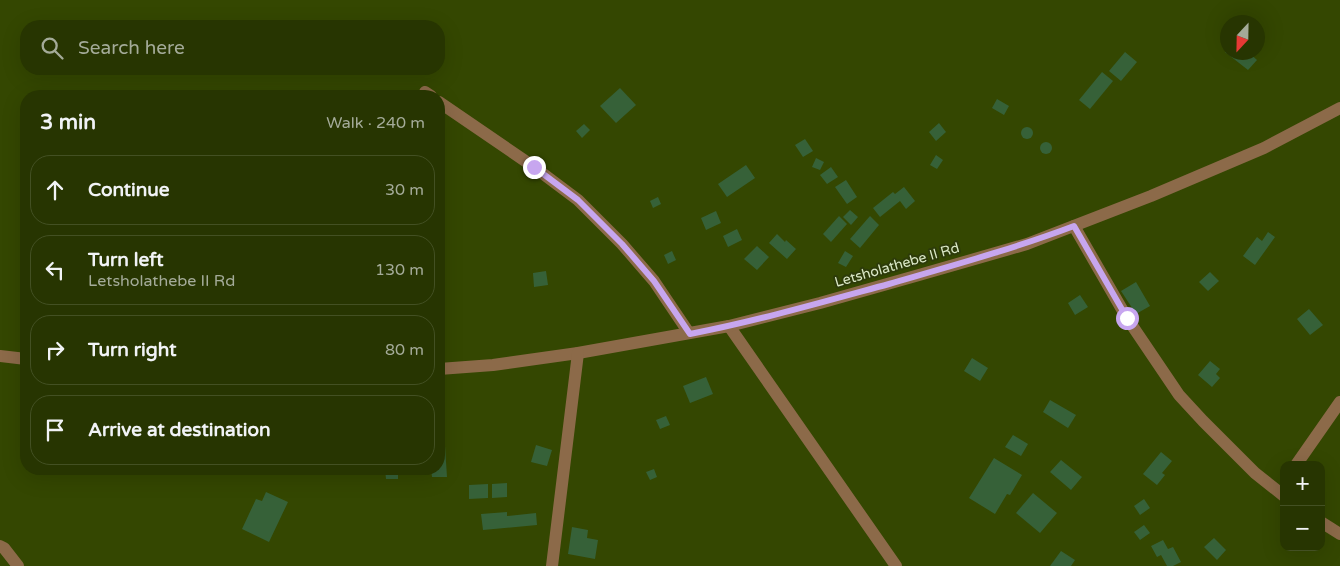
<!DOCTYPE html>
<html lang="en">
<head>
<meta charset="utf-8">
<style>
	:root { --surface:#273501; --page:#334010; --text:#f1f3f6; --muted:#a4ab99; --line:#435023 }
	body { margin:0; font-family:"Varela Round",sans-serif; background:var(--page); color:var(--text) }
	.controls { position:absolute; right:15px; bottom:15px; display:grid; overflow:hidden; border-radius:10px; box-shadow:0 5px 20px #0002 }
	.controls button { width:45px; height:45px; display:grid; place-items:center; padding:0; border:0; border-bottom:1px solid var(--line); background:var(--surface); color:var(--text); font:25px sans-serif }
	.compass { position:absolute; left:1220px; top:15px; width:45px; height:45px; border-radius:50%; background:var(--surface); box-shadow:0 5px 20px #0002; rotate:202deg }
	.stop { position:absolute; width:15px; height:15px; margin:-11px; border:4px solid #c7a6ef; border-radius:50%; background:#fff }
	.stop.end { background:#c7a6ef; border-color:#fff; box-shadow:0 1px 5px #0008 }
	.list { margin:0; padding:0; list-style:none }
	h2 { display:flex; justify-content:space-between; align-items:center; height:65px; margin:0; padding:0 20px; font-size:21px }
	h2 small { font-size:16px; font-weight:400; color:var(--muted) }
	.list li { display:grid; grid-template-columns:32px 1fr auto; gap:15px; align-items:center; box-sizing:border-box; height:70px; margin:0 10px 10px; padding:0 10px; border:1px solid var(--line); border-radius:20px }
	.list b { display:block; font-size:19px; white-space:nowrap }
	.list p { margin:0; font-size:16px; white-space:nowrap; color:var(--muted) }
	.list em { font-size:16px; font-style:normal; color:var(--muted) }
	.icon { flex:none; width:28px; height:28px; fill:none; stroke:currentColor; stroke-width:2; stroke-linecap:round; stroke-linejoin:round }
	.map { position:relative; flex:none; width:1340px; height:566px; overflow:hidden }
	.search { position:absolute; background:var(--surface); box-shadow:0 5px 20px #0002; left:20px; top:20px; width:425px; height:55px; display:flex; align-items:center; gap:12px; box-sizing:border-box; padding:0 18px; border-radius:20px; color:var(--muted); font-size:19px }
	.panel { position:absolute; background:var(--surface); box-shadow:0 5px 20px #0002; left:20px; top:90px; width:425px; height:385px; border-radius:20px }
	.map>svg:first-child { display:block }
</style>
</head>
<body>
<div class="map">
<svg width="1340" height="566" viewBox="0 0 1340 566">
	<rect width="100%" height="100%" fill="#344701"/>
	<g fill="#366138">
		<path d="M1125,52L1137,62L1121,81L1109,71Z"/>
		<path d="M1225,52H1248L1257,60L1248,70Z"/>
		<path d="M1102,72L1113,81L1090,109L1079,100Z"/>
		<path d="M620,88L636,105L616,123L600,106Z"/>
		<path d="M997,99L1009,106L1004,115L992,108Z"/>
		<path d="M939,123L946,132L936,141L929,132Z"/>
		<path d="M584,124L590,130L582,138L576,131Z"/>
		<circle cx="1027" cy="133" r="6"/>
		<path d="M805,139L813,151L803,157L795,145Z"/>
		<circle cx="1046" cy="148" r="6"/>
		<path d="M936,155L943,160L937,169L930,165Z"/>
		<path d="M816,158L824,162L820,170L812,167Z"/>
		<path d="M746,165L755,178L727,197L718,184Z"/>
		<path d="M831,167L838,177L827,184L820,175Z"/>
		<path d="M846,180L857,197L847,204L835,187Z"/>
		<path d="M904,187L915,201L906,209L900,201L880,217L873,208L893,192L895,194Z"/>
		<path d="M658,197L661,204L653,208L650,201Z"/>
		<path d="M850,210L858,217L851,225L843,217Z"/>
		<path d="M716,211L721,223L706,230L701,218Z"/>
		<path d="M839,216L847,224L831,242L823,234Z"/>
		<path d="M870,216L879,225L860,248L850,239Z"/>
		<path d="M737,229L742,240L728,247L723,236Z"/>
		<path d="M1268,232L1275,237L1255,265L1243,256L1257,237L1262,241Z"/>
		<path d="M777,234L785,242L786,240L796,249L787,259L769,243Z"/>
		<path d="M757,246L769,257L757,270L744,259Z"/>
		<path d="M672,251L676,260L668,264L664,255Z"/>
		<path d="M845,251L853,256L846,267L838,263Z"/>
		<path d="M546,271L548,285L534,287L533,273Z"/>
		<path d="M1210,272L1219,281L1208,291L1199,282Z"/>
		<path d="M1136,282L1150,306L1136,314L1121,291Z"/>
		<path d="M1080,295L1088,307L1075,315L1068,303Z"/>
		<path d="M1309,309L1323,325L1310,335L1297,319Z"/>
		<path d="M972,358L988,368L980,381L964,371Z"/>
		<path d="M1210,361L1220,369L1216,374L1220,378L1212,387L1198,375Z"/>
		<path d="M706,377L713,394L690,403L683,386Z"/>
		<path d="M1050,400L1076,415L1068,428L1043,412Z"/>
		<path d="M666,416L670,425L660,429L656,420Z"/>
		<path d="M1013,435L1028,444L1021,456L1005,447Z"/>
		<path d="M536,445L552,450L547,466L531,462Z"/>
		<path d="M445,446L447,477H432L431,469H439V447Z"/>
		<path d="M1161,452L1172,461L1162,473L1165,475L1157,485L1143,474Z"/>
		<path d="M994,458L1022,475L1010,495L1007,494L995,514L969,498Z"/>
		<path d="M1061,460L1082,477L1071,490L1050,472Z"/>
		<rect x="341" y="469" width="14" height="4"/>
		<path d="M385,469H398V479H386Z"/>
		<path d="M654,469L657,477L650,480L646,472Z"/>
		<path d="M507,483V497L492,498V484Z"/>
		<path d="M488,484V498L469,499V485Z"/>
		<path d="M266,492L288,502L269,542L242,529L256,499L262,501Z"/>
		<path d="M1033,493L1057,513L1040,533L1016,513Z"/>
		<path d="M1144,499L1150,508L1140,515L1134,506Z"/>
		<path d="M507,512V516L536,513L537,525L483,530L481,514Z"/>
		<path d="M1144,525L1150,533L1140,540L1134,532Z"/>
		<path d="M572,527L588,530L587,538L598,540L595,559L568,554Z"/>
		<path d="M1214,538L1226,550L1217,560L1204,547Z"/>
		<path d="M1163,540L1168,549L1173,547L1181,562L1173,566H1167L1161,555L1157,557L1151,546Z"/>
		<path d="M1061,551L1075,560L1071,566H1050Z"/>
	</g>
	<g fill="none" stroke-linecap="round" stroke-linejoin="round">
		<g stroke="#8c6a49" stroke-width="12">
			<path d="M425,92L431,96"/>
			<path d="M439,102L534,167L578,200L622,244L654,281L689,333"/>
			<path d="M1074,226L1127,318L1179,395L1203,421L1255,473L1284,496"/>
			<path d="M729,326L896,566"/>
			<path d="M0,356L26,359"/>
			<path d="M439,369L493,365L578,353L729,326L820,303L919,275L1027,244L1151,196L1264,148L1340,108"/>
			<path d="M1296,465L1340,402"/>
			<path d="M1321,522L1340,534"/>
			<path d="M0,546L4,548L18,566"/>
			<path d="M552,566L578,353"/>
		</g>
	</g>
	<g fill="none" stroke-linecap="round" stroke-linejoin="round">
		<path stroke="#c7a6ef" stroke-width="6" d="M534,167L578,200L622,244L654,281L690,334C757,321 823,302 889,284C951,266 1013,249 1074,226L1127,318"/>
	</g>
	<g text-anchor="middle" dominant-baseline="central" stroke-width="4" stroke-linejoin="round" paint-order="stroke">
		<g font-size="14" fill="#dbe8c7" stroke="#2d3b0a">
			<text transform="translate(897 265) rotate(-16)">Letsholathebe II Rd</text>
		</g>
	</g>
</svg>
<div class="controls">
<button>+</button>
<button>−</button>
</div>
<svg class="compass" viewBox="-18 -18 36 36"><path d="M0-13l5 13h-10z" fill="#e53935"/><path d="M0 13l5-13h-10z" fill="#a4ab99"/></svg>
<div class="stop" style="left:1127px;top:318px"></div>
<div class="stop end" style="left:534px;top:167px"></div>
<div class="search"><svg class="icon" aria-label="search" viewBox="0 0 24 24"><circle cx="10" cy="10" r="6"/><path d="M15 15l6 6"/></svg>Search here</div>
<section class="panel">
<h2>3 min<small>Walk · 240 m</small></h2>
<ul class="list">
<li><svg class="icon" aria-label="ahead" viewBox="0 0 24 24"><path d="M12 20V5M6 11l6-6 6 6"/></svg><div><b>Continue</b></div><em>30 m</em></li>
<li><svg class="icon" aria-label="left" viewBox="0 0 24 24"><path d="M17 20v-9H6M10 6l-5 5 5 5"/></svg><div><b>Turn left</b><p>Letsholathebe II Rd</p></div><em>130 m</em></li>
<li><svg class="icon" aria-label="right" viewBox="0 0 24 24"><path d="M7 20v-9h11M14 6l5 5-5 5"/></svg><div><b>Turn right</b></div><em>80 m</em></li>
<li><svg class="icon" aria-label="arrive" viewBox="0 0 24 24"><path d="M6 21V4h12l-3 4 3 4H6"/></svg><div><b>Arrive at destination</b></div></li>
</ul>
</section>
</div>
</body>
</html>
